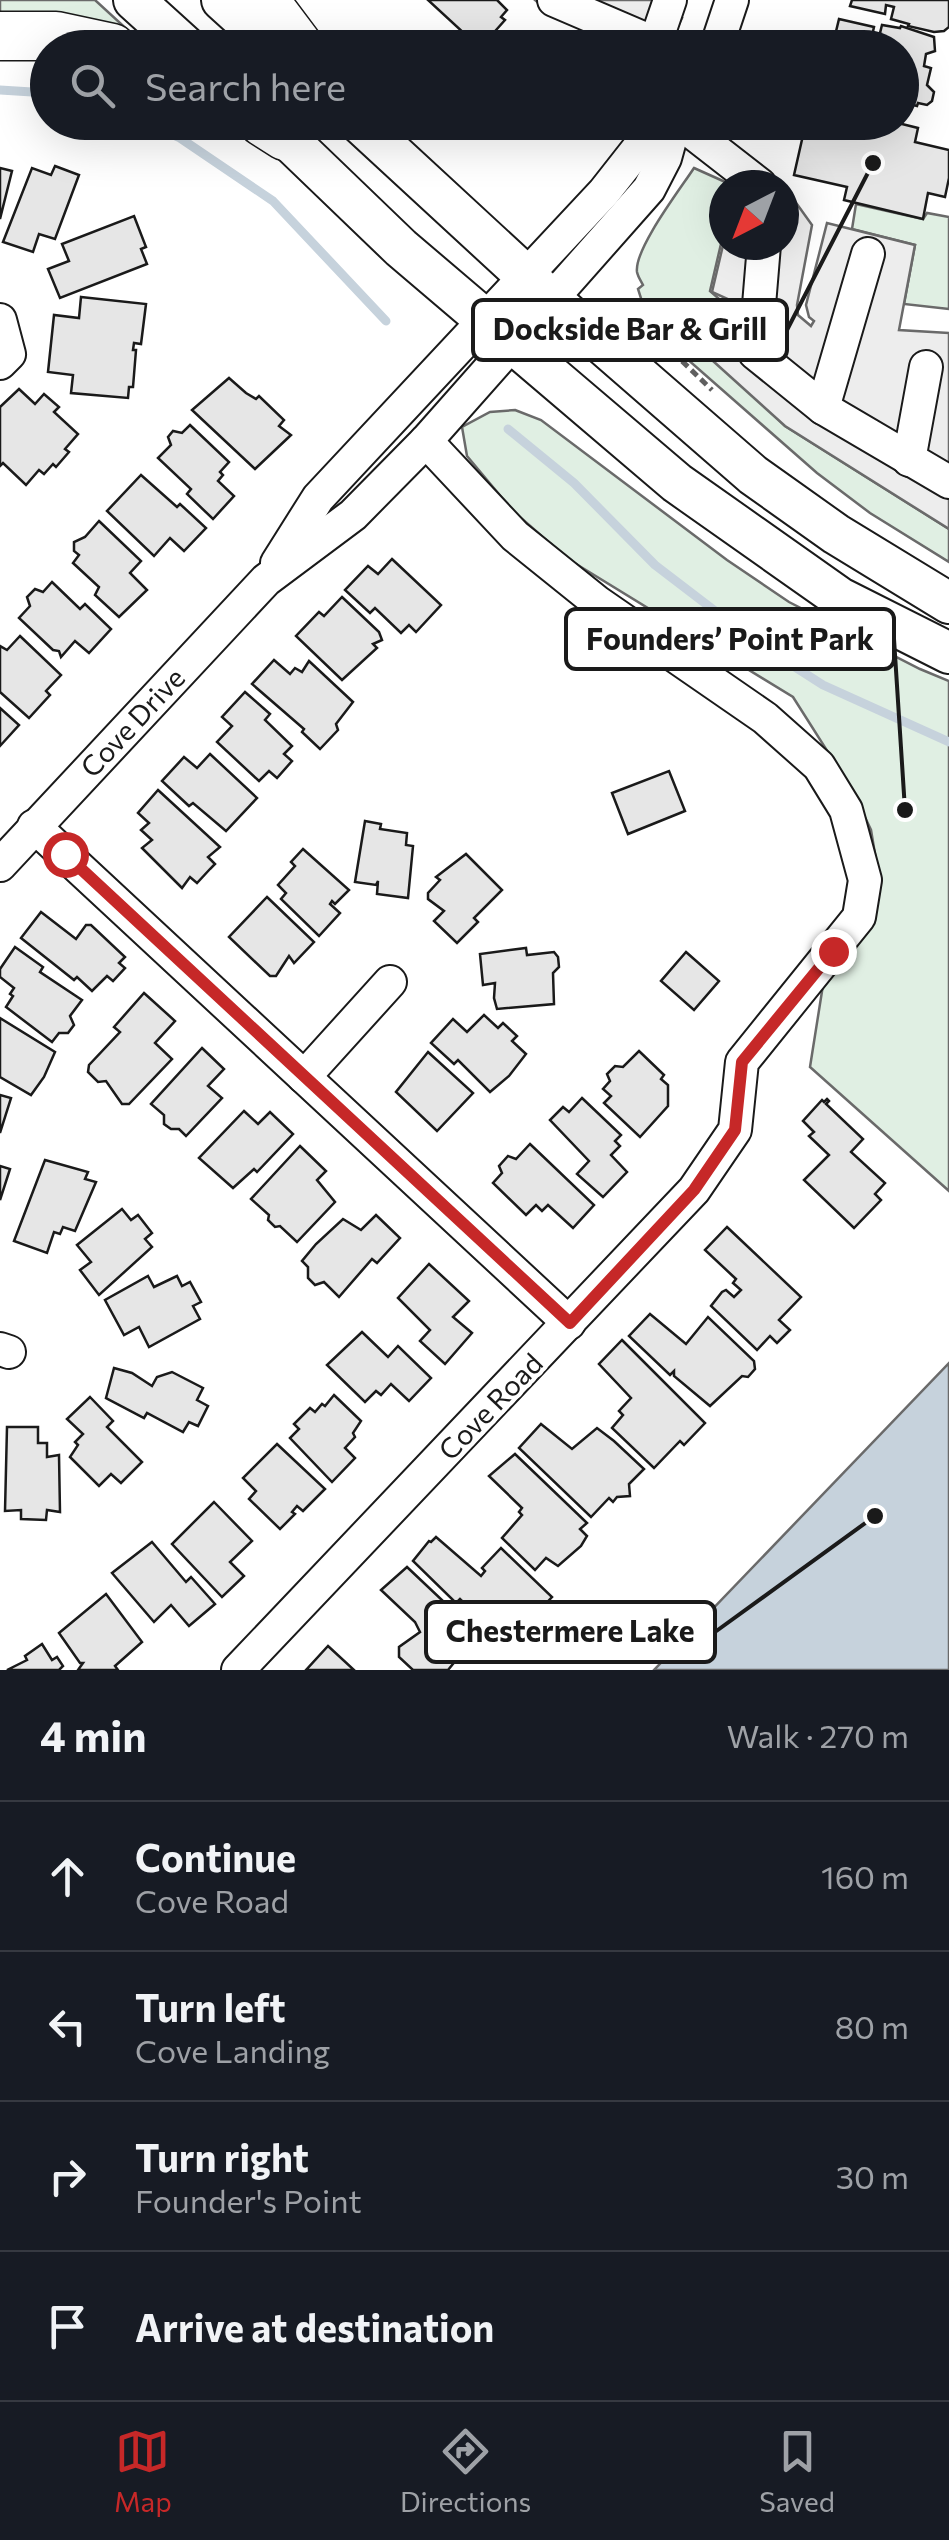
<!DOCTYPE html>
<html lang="en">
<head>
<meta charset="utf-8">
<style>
	:root { --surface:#171b24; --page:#20242c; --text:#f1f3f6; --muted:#9ea1a6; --line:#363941; --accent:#c62828 }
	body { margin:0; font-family:Commissioner,sans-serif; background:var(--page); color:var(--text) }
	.compass { position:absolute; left:709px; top:170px; width:90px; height:90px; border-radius:50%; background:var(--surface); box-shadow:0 10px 40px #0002; rotate:222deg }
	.stop { position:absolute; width:30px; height:30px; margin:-22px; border:8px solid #c62828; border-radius:50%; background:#fff }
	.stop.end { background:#c62828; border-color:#fff; box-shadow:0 2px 10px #0008 }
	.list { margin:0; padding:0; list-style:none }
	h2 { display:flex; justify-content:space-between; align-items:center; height:130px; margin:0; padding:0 40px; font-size:42px }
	h2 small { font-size:32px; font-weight:400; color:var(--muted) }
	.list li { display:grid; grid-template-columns:65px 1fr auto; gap:30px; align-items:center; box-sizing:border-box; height:150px; padding:0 40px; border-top:2px solid var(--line) }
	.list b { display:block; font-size:38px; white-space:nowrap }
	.list p { margin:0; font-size:32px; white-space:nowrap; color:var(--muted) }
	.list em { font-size:32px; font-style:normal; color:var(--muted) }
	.icon { flex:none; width:55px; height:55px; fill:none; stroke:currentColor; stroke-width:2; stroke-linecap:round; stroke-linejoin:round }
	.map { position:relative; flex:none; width:949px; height:1670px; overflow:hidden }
	.search { position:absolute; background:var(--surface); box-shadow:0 10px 40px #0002; left:30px; right:30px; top:30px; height:110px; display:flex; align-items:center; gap:25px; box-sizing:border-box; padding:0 35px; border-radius:55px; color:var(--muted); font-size:38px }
	.sheet { height:730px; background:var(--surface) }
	nav { display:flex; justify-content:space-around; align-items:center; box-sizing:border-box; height:140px; border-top:2px solid var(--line); background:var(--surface); font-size:28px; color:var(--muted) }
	nav a { display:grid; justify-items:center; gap:5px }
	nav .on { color:var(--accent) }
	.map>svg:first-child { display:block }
</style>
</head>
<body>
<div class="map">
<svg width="949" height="1670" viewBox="0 0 949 1670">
	<rect width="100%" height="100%" fill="#fff"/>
	<g fill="#e0efe3" stroke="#6a6a6a" stroke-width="2.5">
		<path d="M0,0H95L131,33L126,35L0,19Z"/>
		<path d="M694,168L732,185H724V231L710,291L725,304L723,309L707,300L693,325L707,340L713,355L785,426L949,529V562L870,513L817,473L662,337L647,317L638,289L643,285C641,281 638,277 637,272C634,249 681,188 694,168Z"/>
		<path d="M856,204L923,219L927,213L949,217V309L904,304L915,245L852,229Z"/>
		<path d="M515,410L541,420L727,560L789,602L920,669L949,681V1191L810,1067L823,985L878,872L871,830L852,790L793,697L568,559L513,511L467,456L462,427L490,412Z"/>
	</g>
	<g fill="#ededed" stroke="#6a6a6a" stroke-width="2.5">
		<path d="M535,0H677L679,17L682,18L668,47L549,12Z"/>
		<path d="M784,186L812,225L797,305L798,315L811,326L814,321L809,317L806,305L827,223L915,245L899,330L949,333V529L785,426L713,361L707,340L730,300L712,292L724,241V245H784Z"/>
	</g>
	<path fill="#c6d2dc" stroke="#6a6a6a" stroke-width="2.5" d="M949,1363V1670H654Z"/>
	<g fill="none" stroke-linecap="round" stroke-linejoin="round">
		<g stroke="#c6d2dc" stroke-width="9">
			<path d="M0,90L48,93"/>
			<path d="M144,122L180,138L273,201L386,321"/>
			<path d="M508,429L574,483L655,565L753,640L823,685L949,742"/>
		</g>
	</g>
	<g fill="#e6e6e6" stroke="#1a1a1a" stroke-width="2.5">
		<path d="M428,0H497L507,10L501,17L505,20L480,48Z"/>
		<path d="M852,0H949V27L944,31L934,32L908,26L909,24L891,19L894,7L886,5L885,14L850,6Z"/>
		<path d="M839,19L874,27L872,36L879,37L882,25L900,28L901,26L934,37L935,51L926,54L924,66L931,68L927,85L934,92L932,101L927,105L918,103L917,106L902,102V48H832Z"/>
		<path d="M566,34L623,45L622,48H563Z"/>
		<path d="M806,122H894L918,128L915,142L949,150V178L945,197L928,193L923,219L844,200L847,187L794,175Z"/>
		<path d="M55,166L79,175L55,239L39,234L33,252L3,242L32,168L51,175Z"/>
		<path d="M0,168L12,171L0,219Z"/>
		<path d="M134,216L146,247L141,249L147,264L60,298L48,269L69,261L62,244Z"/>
		<path d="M81,297L146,304L141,344L134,343L133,350H136L133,387H129L128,398L71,393L73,375L48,372L54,315L79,318Z"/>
		<path d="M229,378L246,393L256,399L259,396L284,420L279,426L291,435L255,469L192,410Z"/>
		<path d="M19,389L35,404L44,394L59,407L54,412L78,434L65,449L69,452L56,467L53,464L44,474L39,470L26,485L3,463L0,466V407Z"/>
		<path d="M190,425L229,462L220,472L223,475L218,481L234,496L213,519L187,494L191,489L158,458L171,445L168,437L173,431L182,433Z"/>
		<path d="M141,475L177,507L180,504L206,528L184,551L170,538L154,556L107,511Z"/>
		<path d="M99,521L141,561L130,573L147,590L119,617L95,595L99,587L73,563L79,555L74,551V542L85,537Z"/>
		<path d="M392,559L441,605L416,632L409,625L401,633L375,608L370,613L345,590L368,566L378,574Z"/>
		<path d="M52,582L80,609L85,604L111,629L89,653L75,641L61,657L59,651L53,650L19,618L30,606L27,597L35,589L43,592Z"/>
		<path d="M342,597L379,632L382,640L373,644L377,648L342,680L296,636L319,612L324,616Z"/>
		<path d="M20,636L61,675L46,691L50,695L29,718L0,692V646L7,650Z"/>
		<path d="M274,660L290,674L295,668L302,672L309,661L353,702L336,724L338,730L320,749L302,732L304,729L252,684Z"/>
		<path d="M245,692L270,714L265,720L292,746L284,754L292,761L277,778L269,771L259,781L217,742L232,726L222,717Z"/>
		<path d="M0,708L19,725L0,746Z"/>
		<path d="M210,754L257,798L226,831L193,803L189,806L162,781L184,757L197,768Z"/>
		<path d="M669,771L685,811L628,834L612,793Z"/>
		<path d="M158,790L220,847L208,857L215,864L210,869L197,883L190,877L182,888L142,848L152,840L141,830L149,823L138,813Z"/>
		<path d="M365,821L381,824L380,829L407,833L406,845L413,846L408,898L377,894L378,881L376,885L355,882Z"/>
		<path d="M303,849L349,890L335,904L332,901L330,904L340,913L319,936L281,899L286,893L278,885L295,866L291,862Z"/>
		<path d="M466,854L502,890L474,918L478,922L457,943L434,921L444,911L428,899V893L440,880L436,877Z"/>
		<path d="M267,897L314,942L294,963L289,956L276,976H270L229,937Z"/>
		<path d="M41,912L76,939L86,925H91L125,957L119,963L125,968L113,981L107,976L92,991L77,977L74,980L21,938Z"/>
		<path d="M15,947L43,967L40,972L82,1000L70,1016L74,1025L68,1033H59L52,1042L6,1007L13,996L10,994L14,988L0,977V969Z"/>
		<path d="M526,948L527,955L554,952L558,957L559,967L553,973L554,1004L497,1009L494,998L495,983L483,985L480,954Z"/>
		<path d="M686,952L719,981L694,1010L661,981Z"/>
		<path d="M144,993L175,1021L155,1043L172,1059L129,1104H122L106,1081L98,1082L88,1072L89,1065L120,1032L114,1027Z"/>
		<path d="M484,1015L498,1028L503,1023L517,1036L512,1041L526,1054L509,1076L490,1092L458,1060L454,1064L431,1043L453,1019L467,1032Z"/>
		<path d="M0,1018L55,1052L44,1077L31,1095L0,1077Z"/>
		<path d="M202,1048L224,1069L208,1086L222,1098L186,1136L179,1129H171L164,1124V1115L151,1104Z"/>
		<path d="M639,1051L664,1075L661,1079L668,1085V1106L640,1137L604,1103L611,1096L603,1089L610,1081L607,1074L615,1066L623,1067Z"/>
		<path d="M428,1052L473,1093L437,1131L396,1092Z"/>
		<path d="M0,1095L11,1098L0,1133Z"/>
		<path d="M582,1098L621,1135L615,1141L620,1146L611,1155L627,1172L603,1197L577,1174L589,1161L550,1120L563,1107L569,1112Z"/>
		<path d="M827,1099L829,1101L826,1104L863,1139L851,1152L885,1183L875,1194L881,1200L854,1228L804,1180L829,1155L809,1136L814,1132L803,1121L822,1100L824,1102Z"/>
		<path d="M244,1111L258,1124L270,1112L293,1134L257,1172L254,1169L233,1188L199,1158Z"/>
		<path d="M530,1144L594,1205L573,1228L548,1205L542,1211L536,1205L526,1215L493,1183L502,1173L499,1166L508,1156L516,1159Z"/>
		<path d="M300,1146L326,1171L317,1180L335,1202L297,1242L280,1226L275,1227L268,1220L269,1215L251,1199Z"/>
		<path d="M45,1160L88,1172L85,1179L96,1182L75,1231L63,1227L60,1234L54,1232L47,1253L14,1241Z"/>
		<path d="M0,1166L10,1169L0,1200Z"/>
		<path d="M122,1209L131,1220L138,1215L152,1233L145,1239L152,1247L99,1295L80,1270L91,1262L77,1245Z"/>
		<path d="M376,1215L400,1238L377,1263L372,1259L339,1297L324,1282L315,1285L308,1278V1267L302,1261L316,1244L343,1219L361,1230Z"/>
		<path d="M727,1227L801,1297L779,1320L790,1330L777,1343L770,1336L757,1350L711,1306L722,1292L726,1290L734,1297L741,1290L733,1283L736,1279L705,1250Z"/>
		<path d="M429,1264L469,1301L453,1317L472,1333L445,1364L420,1341L430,1330L398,1298Z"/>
		<path d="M148,1276L154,1287L177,1276L182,1286L190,1282L201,1302L193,1306L200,1319L149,1347L139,1327L124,1335L105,1300Z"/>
		<path d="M650,1314L686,1344L708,1317L754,1361L755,1369L748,1377L742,1376L710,1406L674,1376V1371L670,1375L629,1336Z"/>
		<path d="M362,1332L388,1357L398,1346L431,1378L409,1401L391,1384L381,1395L376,1391L365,1402L327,1365Z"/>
		<path d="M622,1340L705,1423L684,1445L680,1441L654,1468L612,1428L623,1415L619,1411L631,1398L599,1364Z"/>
		<path d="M114,1368L132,1373L152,1386L157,1377L172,1372L203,1388L197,1400L208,1406L198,1426L189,1422L183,1432L147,1413L144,1418L106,1398Z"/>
		<path d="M334,1395L361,1421L353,1433L355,1437L345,1448L355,1458L332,1482L290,1438L299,1429L294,1424L310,1408L315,1412L322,1404L325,1406Z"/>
		<path d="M90,1397L113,1421L107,1427L142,1462L121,1483L111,1474L99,1486L70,1457L78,1445L75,1442L83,1434L67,1419Z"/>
		<path d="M541,1424L572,1449L597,1428L614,1441L644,1469L629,1484L630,1496L617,1497L613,1502L609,1498L591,1517L519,1448Z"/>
		<path d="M7,1427H38V1443H47V1457L59,1455L60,1512L47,1510L46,1520L21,1519V1510L5,1511Z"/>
		<path d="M277,1444L325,1489L303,1511L297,1506L292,1512L295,1514L280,1529L249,1499L256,1491L243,1478Z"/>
		<path d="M515,1454L587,1523L580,1529L587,1536L581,1546L558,1566L546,1558L535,1570L502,1538L522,1515L519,1512L522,1508L489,1476Z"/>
		<path d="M214,1502L252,1541L230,1562L244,1576L222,1597L172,1544Z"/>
		<path d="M436,1537L481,1576L485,1571L482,1568L501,1548L552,1597L507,1644L460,1599L456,1603L413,1561L429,1541L431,1542Z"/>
		<path d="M152,1542L186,1582L191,1577L215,1604L189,1626L171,1605L154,1622L112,1573Z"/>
		<path d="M407,1567L479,1635L480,1643L470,1653H462L448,1670H413L399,1657V1647L420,1632L415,1622L381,1590Z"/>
		<path d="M106,1594L142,1642L115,1666L118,1670H78L83,1663H80L59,1633Z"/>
		<path d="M42,1644L52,1660L57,1657L63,1666L59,1670H7L27,1660L25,1656Z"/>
		<path d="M328,1646L354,1670H306Z"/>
	</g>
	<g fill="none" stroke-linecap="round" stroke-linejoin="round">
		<defs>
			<g id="minor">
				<path d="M554,0L666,48"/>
				<path d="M655,44L670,0"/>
				<path d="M716,48L732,0"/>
				<path d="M679,122L760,185"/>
				<path d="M764,245L755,353L823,408L868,254"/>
				<path d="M0,320L9,354L0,363"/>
				<path d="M823,408L949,482"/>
				<path d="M909,460L926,367"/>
				<path d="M277,563L318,498L604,192L648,136L670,122"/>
				<path d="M34,826L569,1323"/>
				<path d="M0,865L266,580L353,515L426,441L649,189L665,158L675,122"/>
				<path d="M304,1077L390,982"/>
				<path d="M0,1349L9,1352"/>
				<path d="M238,1670L694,1190L735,1130L742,1062L859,917L865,880L846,810L819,766L765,718L597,602L515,536L426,441"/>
			</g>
			<g id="major">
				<path d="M134,0L187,48"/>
				<path d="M222,0L275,48"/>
				<path d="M270,122L401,248L677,483L840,598L949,653"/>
				<path d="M359,122L553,301L753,475L836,534L949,603"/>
			</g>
			<g id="highway">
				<path d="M264,0L300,48"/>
				<path d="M0,36H56L112,48"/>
				<path d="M263,122L285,136"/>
			</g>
		</defs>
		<use href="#minor" stroke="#1a1a1a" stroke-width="36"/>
		<use href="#major" stroke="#1a1a1a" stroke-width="44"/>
		<use href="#highway" stroke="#1a1a1a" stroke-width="51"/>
		<path stroke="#5f5f5f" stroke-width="5" stroke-dasharray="8 5" stroke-linecap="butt" d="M654,334L712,390"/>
		<use href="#minor" stroke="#fff" stroke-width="32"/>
		<use href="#major" stroke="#fff" stroke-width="40"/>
		<use href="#highway" stroke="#fff" stroke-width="48"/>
	</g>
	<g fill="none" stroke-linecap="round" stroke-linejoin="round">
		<path stroke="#c62828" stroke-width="12" d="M65,854L570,1323L694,1190L735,1130L742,1062L833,951"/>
	</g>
	<g text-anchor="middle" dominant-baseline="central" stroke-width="8" stroke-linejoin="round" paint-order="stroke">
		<g font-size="28" fill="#1a1a1a" stroke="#fff">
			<text transform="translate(132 722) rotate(-47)">Cove Drive</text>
			<text transform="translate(490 1406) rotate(-46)">Cove Road</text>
		</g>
	</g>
	<path fill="none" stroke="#1a1a1a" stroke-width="4" d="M873 163L787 330M905 810L894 639M875 1516L715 1632"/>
	<g fill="#1a1a1a" stroke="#fff" stroke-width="4">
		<circle cx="873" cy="163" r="10"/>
		<circle cx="905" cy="810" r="10"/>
		<circle cx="875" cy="1516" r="10"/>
	</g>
	<g fill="#fff" stroke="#1a1a1a" stroke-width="4">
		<rect x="473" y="300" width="314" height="60" rx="10"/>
		<rect x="566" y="609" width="328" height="60" rx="10"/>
		<rect x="426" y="1602" width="289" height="60" rx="10"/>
	</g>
	<g font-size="30" text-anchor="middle" font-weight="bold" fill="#1a1a1a">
		<text x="630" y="340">Dockside Bar &amp; Grill</text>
		<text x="730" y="650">Founders’ Point Park</text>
		<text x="570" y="1642">Chestermere Lake</text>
	</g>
</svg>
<svg class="compass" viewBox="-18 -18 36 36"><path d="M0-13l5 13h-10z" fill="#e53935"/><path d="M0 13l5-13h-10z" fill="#9ea1a6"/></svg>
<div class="stop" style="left:65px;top:854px"></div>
<div class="stop end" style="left:833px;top:951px"></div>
<div class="search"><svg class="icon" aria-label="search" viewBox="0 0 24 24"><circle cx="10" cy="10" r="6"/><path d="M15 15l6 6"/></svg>Search here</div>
</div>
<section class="sheet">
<h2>4 min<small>Walk · 270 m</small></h2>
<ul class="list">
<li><svg class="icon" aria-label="ahead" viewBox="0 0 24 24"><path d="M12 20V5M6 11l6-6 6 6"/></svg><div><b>Continue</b><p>Cove Road</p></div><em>160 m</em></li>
<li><svg class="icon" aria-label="left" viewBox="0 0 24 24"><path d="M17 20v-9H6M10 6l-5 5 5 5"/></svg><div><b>Turn left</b><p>Cove Landing</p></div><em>80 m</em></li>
<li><svg class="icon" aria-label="right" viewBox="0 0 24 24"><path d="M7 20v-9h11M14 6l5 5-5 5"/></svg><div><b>Turn right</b><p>Founder's Point</p></div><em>30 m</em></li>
<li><svg class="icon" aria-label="arrive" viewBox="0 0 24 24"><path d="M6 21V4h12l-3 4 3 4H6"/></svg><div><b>Arrive at destination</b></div></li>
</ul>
</section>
<nav>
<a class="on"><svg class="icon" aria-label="map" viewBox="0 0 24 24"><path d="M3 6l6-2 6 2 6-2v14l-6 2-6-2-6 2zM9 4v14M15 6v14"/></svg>Map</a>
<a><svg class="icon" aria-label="directions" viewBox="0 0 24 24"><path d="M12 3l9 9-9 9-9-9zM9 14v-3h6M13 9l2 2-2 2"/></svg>Directions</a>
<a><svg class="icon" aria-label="saved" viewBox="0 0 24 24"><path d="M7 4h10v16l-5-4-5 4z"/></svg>Saved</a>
</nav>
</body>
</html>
